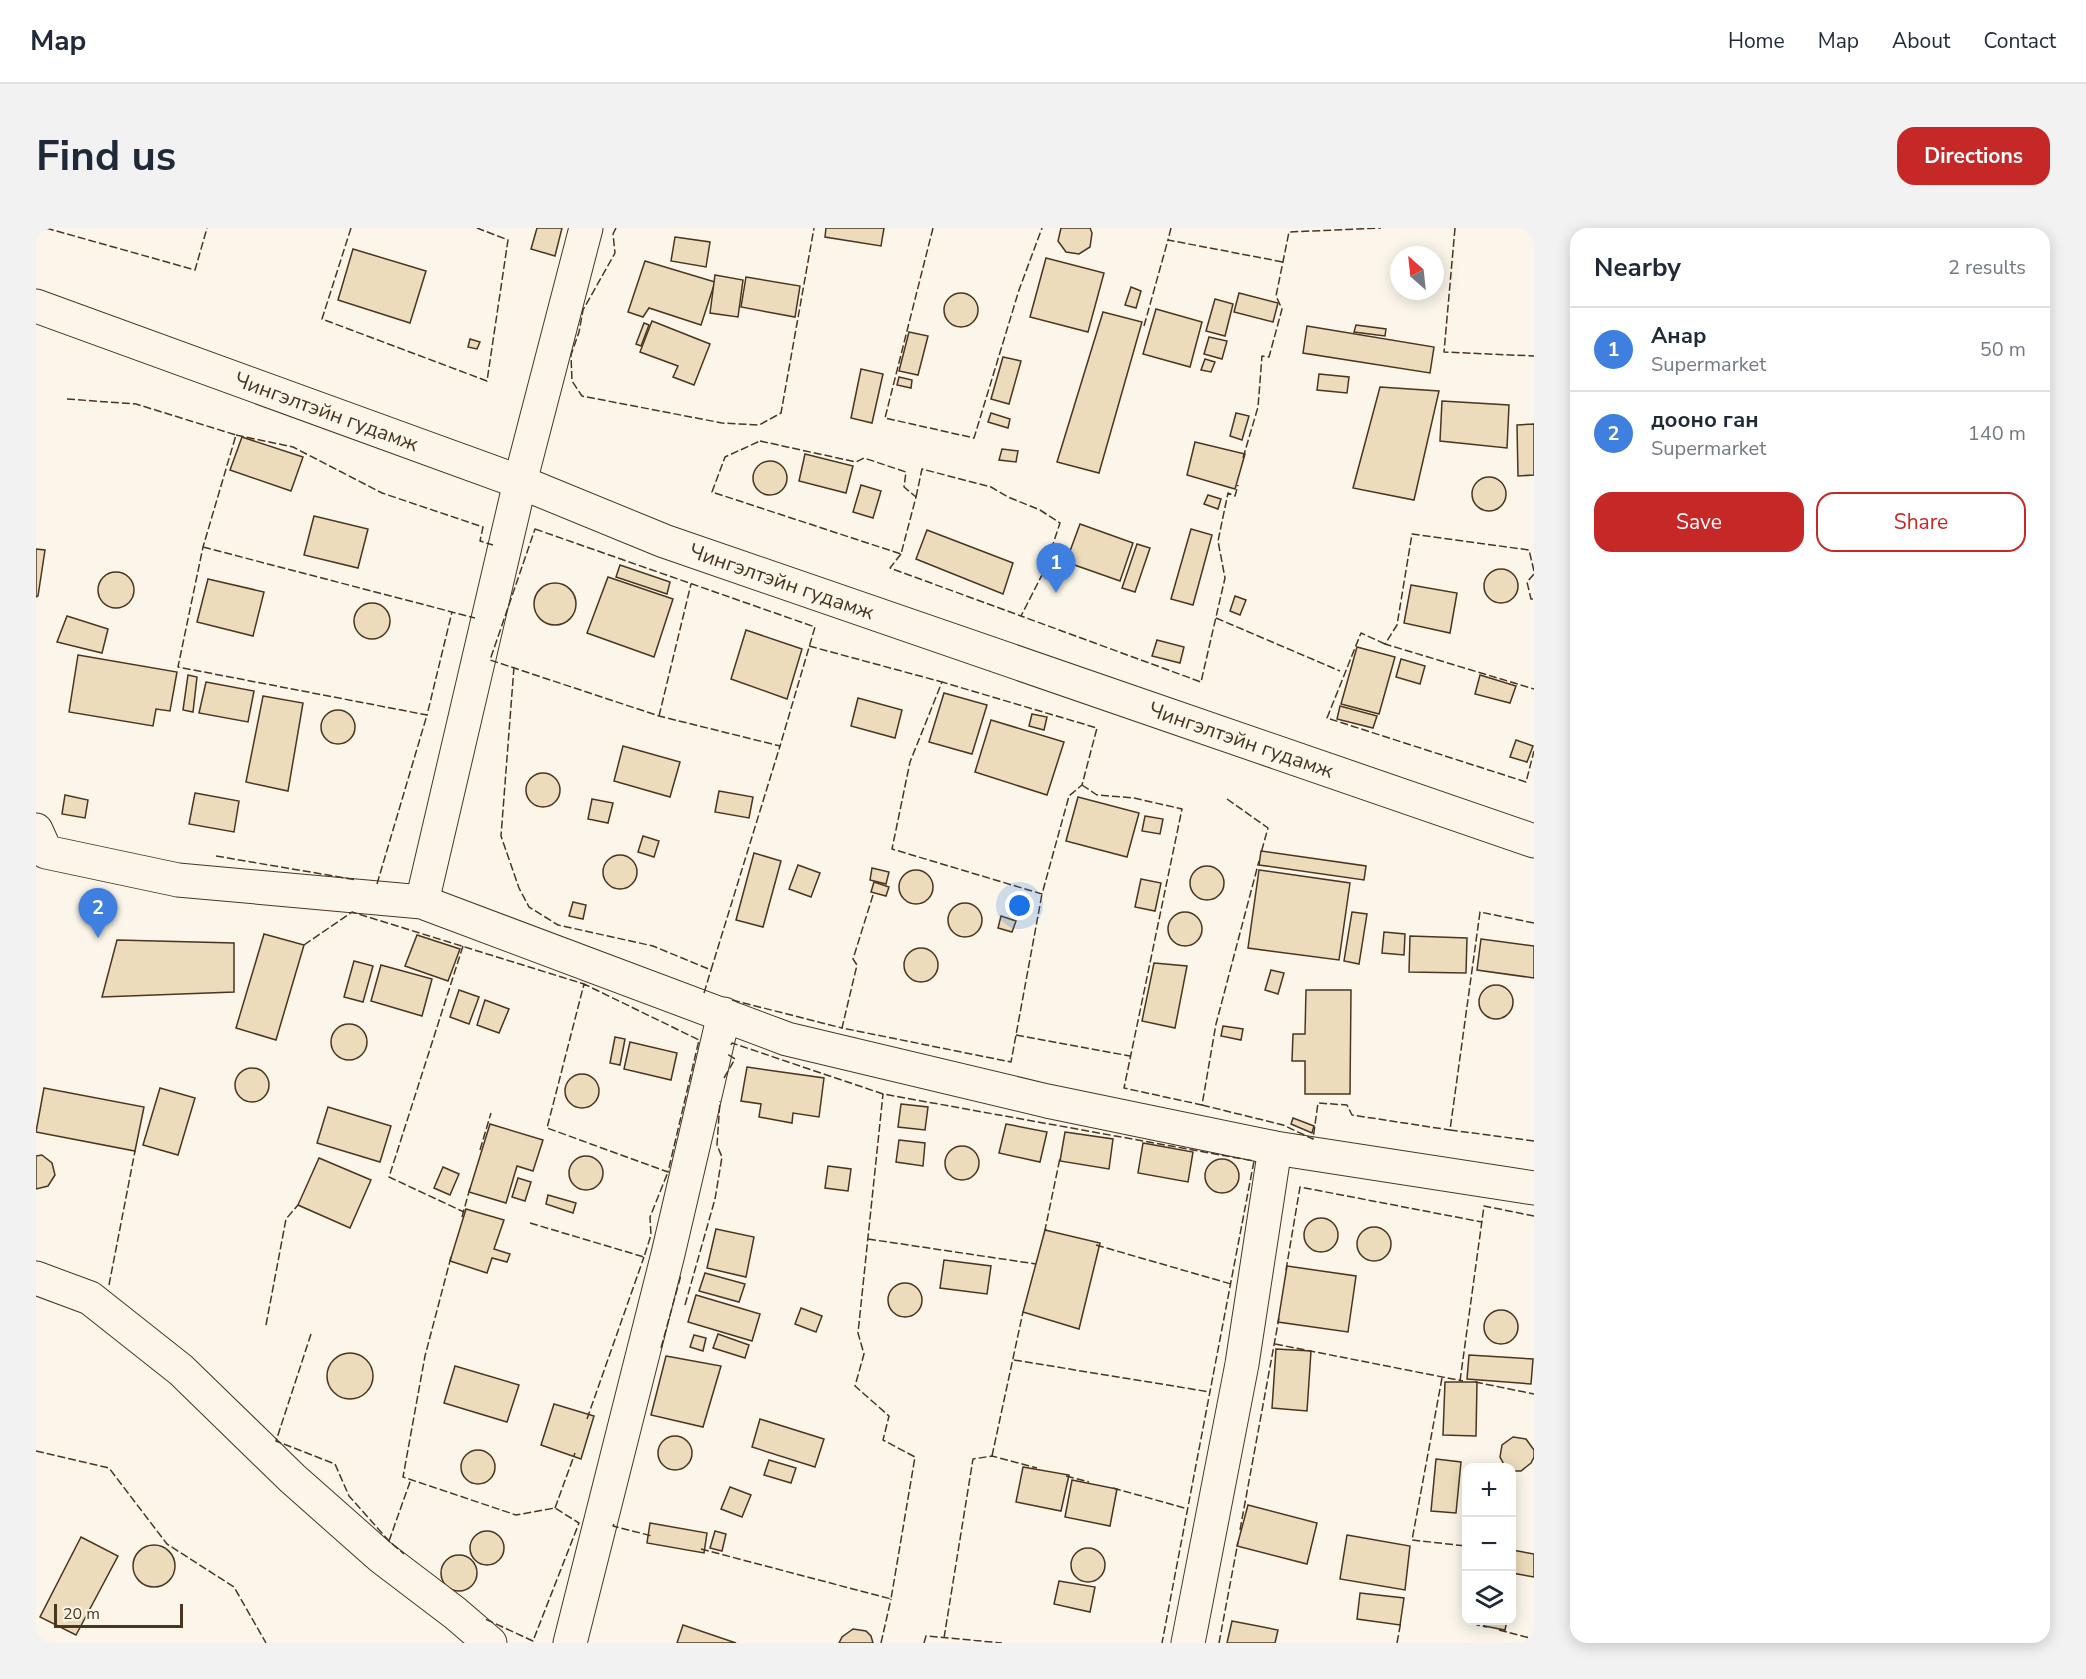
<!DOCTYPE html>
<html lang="en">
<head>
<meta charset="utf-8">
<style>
	:root { --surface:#fff; --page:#f2f2f3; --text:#1f2937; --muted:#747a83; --line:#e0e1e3; --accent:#c62828 }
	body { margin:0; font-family:"Nunito Sans",sans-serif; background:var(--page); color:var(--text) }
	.controls { position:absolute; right:18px; bottom:18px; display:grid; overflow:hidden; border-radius:12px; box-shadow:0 3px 15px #0003 }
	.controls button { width:54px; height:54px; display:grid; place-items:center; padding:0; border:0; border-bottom:2px solid var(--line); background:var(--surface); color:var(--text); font:30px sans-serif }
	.compass { position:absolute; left:1354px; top:18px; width:54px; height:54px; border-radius:50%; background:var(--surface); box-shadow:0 3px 15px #0003; rotate:333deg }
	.scale { position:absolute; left:18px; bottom:15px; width:129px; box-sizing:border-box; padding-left:6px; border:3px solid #4a3520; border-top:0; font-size:16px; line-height:21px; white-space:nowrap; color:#4a3520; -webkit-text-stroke:4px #fbf6e9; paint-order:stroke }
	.you { position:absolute; left:984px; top:678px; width:21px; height:21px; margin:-15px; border:4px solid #fff; border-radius:50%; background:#1a73e8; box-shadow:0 0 0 9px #1a73e833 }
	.badge { display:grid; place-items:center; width:39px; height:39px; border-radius:50%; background:var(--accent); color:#fff; font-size:20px; font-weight:700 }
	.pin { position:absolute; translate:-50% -50px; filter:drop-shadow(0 2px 3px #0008) }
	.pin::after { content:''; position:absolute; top:32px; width:21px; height:18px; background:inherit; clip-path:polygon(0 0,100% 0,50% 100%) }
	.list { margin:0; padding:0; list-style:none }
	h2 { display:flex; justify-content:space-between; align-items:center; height:78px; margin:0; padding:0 24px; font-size:26px }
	h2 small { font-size:20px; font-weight:400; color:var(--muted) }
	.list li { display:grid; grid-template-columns:39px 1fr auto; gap:18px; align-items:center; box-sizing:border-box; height:84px; padding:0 24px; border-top:2px solid var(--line) }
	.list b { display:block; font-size:22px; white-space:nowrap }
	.list p { margin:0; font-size:20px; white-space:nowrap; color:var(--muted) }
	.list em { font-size:20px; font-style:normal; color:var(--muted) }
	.actions { display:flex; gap:12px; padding:18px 24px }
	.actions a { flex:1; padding:14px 0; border:2px solid var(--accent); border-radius:18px; text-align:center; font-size:21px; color:var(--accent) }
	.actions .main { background:var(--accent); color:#fff }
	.icon { flex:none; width:33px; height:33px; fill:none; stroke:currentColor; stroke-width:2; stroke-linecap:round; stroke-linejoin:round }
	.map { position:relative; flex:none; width:1498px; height:1415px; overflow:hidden; border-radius:18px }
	header { display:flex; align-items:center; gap:36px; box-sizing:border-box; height:84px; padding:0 30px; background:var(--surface); border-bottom:2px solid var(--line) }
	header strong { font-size:28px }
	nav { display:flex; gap:33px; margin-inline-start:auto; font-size:21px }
	.intro { display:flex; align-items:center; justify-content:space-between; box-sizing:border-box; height:144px; padding:0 36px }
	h1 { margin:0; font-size:42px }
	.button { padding:15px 27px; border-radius:18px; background:var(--accent); color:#fff; font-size:21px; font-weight:700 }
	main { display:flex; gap:36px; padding:0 36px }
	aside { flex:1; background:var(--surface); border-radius:18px; box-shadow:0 3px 15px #0003 }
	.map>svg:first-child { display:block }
</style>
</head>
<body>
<header>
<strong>Map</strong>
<nav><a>Home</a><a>Map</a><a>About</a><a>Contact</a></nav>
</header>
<div class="intro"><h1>Find us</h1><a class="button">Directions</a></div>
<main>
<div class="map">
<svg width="1498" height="1415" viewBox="0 0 1498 1415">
	<rect width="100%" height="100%" fill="#fbf6e9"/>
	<g fill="#ecdcbc" stroke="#4a3520" stroke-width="1.5">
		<path d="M501,0H526L519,28L495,21Z"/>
		<path d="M790,0H848L845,18L789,9Z"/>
		<path d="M1025,0H1054L1056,5L1054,19L1043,26L1030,24L1022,13Z"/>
		<path d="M639,9L674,14L670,39L635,33Z"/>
		<path d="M317,21L390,43L374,95L302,72Z"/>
		<path d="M1010,30L1068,45L1052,104L994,89Z"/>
		<path d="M609,33L679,54L665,97L613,80L607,89L592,84Z"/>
		<path d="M679,47L707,52L702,89L674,85Z"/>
		<path d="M710,49L764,58L759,89L705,79Z"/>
		<path d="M1095,59L1105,63L1100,80L1089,77Z"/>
		<path d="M1203,65L1242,75L1237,94L1198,84Z"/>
		<circle cx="925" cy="82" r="17"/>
		<path d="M1179,71L1197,76L1189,108L1170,103Z"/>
		<path d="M1120,81L1166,94L1154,139L1107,126Z"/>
		<path d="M1067,84L1106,94L1063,245L1021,234Z"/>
		<path d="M616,93L674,116L658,157L637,149L642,138L604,124Z"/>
		<path d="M608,95L613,97L605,118L600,116Z"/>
		<path d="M1320,97L1350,101L1349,108L1318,104Z"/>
		<path d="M1271,98L1398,119L1394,145L1267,125Z"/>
		<path d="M873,104L892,108L882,147L863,143Z"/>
		<path d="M1173,109L1191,113L1186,131L1168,126Z"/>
		<path d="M434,111L444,114L441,121L432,119Z"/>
		<path d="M967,129L985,133L973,176L955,171Z"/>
		<path d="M1169,131L1179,134L1175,144L1165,142Z"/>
		<path d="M825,141L847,146L836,195L815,190Z"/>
		<path d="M1283,146L1313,149L1311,165L1281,162Z"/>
		<path d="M863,149L876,152L875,160L861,157Z"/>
		<path d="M1344,159L1403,163L1378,272L1317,260Z"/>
		<path d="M1406,173L1473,177L1471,220L1404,213Z"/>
		<path d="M955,185L974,191L972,200L952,194Z"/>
		<path d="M1200,185L1213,188L1206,212L1194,208Z"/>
		<path d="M1498,196V247L1482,248L1481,197Z"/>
		<path d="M206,209L267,229L255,263L194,242Z"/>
		<path d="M1159,214L1209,226L1199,261L1151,247Z"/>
		<path d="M966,221L982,223L980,234L963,232Z"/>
		<path d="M769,226L817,238L810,265L763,253Z"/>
		<circle cx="734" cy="250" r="17"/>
		<circle cx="1453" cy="266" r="17"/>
		<path d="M825,257L845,263L837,290L817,284Z"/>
		<path d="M1172,267L1185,271L1182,281L1168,276Z"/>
		<path d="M278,288L332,301L322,340L268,327Z"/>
		<path d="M1044,296L1097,315L1084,353L1030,334Z"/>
		<path d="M1155,301L1176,307L1157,377L1135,371Z"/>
		<path d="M891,302L977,335L967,366L880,331Z"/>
		<path d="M1101,316L1114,320L1099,364L1086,360Z"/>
		<path d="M0,321L9,322L2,368L0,369Z"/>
		<path d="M584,337L634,354L631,366L580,349Z"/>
		<circle cx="1465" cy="358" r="17"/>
		<circle cx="80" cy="362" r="18"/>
		<path d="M572,349L637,371L618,429L551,405Z"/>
		<path d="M172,351L228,364L217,408L161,394Z"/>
		<circle cx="519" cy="376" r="21"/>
		<path d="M1375,357L1421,365L1414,405L1368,395Z"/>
		<path d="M1199,368L1210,372L1204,387L1194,383Z"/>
		<circle cx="336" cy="393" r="18"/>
		<path d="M31,388L72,401L66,425L21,414Z"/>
		<path d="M710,402L766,421L751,471L695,451Z"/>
		<path d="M1121,412L1148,419L1144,435L1116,428Z"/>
		<path d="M1321,419L1359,429L1343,486L1305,476Z"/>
		<path d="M42,427L141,444L134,483L120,481L117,498L33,484Z"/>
		<path d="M1365,431L1389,438L1384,456L1360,449Z"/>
		<path d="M152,447L161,449L157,484L147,482Z"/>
		<path d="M1444,447L1480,458L1474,475L1439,466Z"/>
		<path d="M170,454L218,463L212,494L163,485Z"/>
		<path d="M908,465L951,477L936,526L893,514Z"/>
		<path d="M227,468L267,475L252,563L210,554Z"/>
		<path d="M822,470L866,482L859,510L815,498Z"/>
		<path d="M1304,478L1341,488L1337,500L1301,491Z"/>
		<circle cx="302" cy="499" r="17"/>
		<path d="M996,486L1011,489L1008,502L993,498Z"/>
		<path d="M955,492L1028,514L1011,567L939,544Z"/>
		<path d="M1480,512L1497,518L1491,534L1474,529Z"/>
		<path d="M587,518L644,534L634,569L578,553Z"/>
		<circle cx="507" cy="562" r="17"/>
		<path d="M683,563L717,569L713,590L679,584Z"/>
		<path d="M159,565L203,573L198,604L153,596Z"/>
		<path d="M29,567L52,572L49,590L26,586Z"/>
		<path d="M1042,569L1103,585L1091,629L1030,613Z"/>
		<path d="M556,571L577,575L572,595L552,591Z"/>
		<path d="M1109,588L1127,591L1124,606L1106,603Z"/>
		<path d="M607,608L623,613L618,629L602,624Z"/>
		<path d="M1225,623L1330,638L1328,652L1223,637Z"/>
		<path d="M718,625L745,633L727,699L700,692Z"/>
		<circle cx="584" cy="644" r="17"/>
		<path d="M762,637L784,645L775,669L753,661Z"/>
		<circle cx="1171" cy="655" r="17"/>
		<path d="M836,640L853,644L850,656L834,652Z"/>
		<circle cx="880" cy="659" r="17"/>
		<path d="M1223,642L1314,655L1303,732L1212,720Z"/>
		<path d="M1105,651L1125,655L1119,683L1099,679Z"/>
		<path d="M838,654L853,659L850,668L835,664Z"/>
		<path d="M537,674L550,677L547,691L533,688Z"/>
		<circle cx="929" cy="692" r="17"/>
		<circle cx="1149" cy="701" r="17"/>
		<path d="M1316,684L1331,686L1323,736L1308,733Z"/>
		<path d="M965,688L980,693L976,704L962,700Z"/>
		<path d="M1348,704L1369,706L1368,727L1346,725Z"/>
		<path d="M228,706L268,717L240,812L200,800Z"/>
		<path d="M381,707L424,721L412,753L369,738Z"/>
		<path d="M1374,708L1431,710L1430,745L1373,744Z"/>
		<path d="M1445,711L1498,718V750L1441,742Z"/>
		<path d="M81,712L198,715V764L66,769Z"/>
		<circle cx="885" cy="737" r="17"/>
		<path d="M318,733L337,738L327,774L308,769Z"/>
		<path d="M1118,735L1151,738L1139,800L1106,793Z"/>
		<path d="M345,737L396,751L386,788L335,773Z"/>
		<path d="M1235,742L1248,745L1242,766L1229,762Z"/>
		<circle cx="1460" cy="774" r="17"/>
		<path d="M423,762L443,769L433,796L414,789Z"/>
		<path d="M1270,762H1315L1314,866H1269V833H1256L1257,806H1269Z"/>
		<path d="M449,772L473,781L463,805L441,797Z"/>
		<circle cx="313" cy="814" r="18"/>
		<path d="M1187,798L1207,801L1205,812L1185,808Z"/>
		<path d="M579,809L589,811L584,837L574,835Z"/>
		<path d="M594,814L641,825L635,852L588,841Z"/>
		<path d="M711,839L788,850L783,889L757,885L756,895L723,889L725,876L705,873Z"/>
		<circle cx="216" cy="857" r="17"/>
		<circle cx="546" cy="863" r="17"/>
		<path d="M8,860L108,879L99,923L0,904Z"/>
		<path d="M124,860L159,870L142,927L107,917Z"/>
		<path d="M865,876L892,879L889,902L862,899Z"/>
		<path d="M292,879L355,898L344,934L281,915Z"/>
		<path d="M1257,890L1278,898L1276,905L1255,896Z"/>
		<path d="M454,896L507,912L497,943L481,938L470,975L433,964Z"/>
		<path d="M970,896L1011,904L1004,934L963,925Z"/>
		<path d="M1029,904L1077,911L1073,941L1024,933Z"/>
		<path d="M863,912L889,915L887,938L860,934Z"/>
		<path d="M1107,915L1157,924L1152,954L1102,945Z"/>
		<circle cx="926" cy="935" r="17"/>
		<path d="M6,927L16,935L19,947L12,958L0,961V928Z"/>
		<circle cx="550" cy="945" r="17"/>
		<path d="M283,930L335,952L314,1000L262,977Z"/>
		<circle cx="1186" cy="948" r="17"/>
		<path d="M792,938L815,941L812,963L789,960Z"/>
		<path d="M407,939L423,946L414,967L398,960Z"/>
		<path d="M482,950L495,954L489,973L476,969Z"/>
		<path d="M512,967L540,975L537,985L510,976Z"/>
		<path d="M430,981L468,992L458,1021L474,1026L471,1034L456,1030L451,1045L414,1033Z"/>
		<circle cx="1285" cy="1007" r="17"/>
		<circle cx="1338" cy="1016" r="17"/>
		<path d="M680,1001L718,1009L710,1049L671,1040Z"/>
		<path d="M1009,1002L1064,1015L1043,1101L987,1084Z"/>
		<path d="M908,1032L955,1038L951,1066L904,1060Z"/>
		<path d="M1251,1038L1320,1048L1312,1104L1242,1094Z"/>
		<path d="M669,1045L709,1056L703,1074L663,1063Z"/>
		<circle cx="869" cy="1072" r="17"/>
		<path d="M660,1067L724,1086L716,1113L652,1094Z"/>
		<path d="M765,1080L786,1088L780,1104L759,1096Z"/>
		<circle cx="1465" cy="1099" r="17"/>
		<path d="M682,1106L713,1117L709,1130L677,1120Z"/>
		<path d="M658,1107L670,1110L667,1123L654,1119Z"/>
		<path d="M1240,1121L1275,1123L1271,1183L1236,1180Z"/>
		<circle cx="314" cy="1148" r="23"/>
		<path d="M1433,1127L1497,1131L1495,1156L1431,1151Z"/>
		<path d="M630,1128L685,1138L667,1199L615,1187Z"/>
		<path d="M419,1138L483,1157L471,1194L408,1175Z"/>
		<path d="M1409,1154H1441L1440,1208L1407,1207Z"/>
		<path d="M518,1176L558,1188L545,1231L505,1217Z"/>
		<path d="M724,1191L788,1211L779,1239L716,1219Z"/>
		<circle cx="639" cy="1225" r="17"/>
		<path d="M1477,1209L1490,1211L1498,1222V1229L1495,1235L1485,1243H1478L1476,1240H1470L1464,1229L1466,1217Z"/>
		<circle cx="442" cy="1239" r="17"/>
		<path d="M1400,1231L1425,1234L1420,1285L1395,1283Z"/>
		<path d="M733,1232L760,1240L755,1255L728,1247Z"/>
		<path d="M987,1239L1033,1247L1025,1283L980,1274Z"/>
		<path d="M1036,1252L1081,1261L1074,1298L1029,1289Z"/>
		<path d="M694,1259L715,1267L706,1289L685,1281Z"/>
		<path d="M1212,1277L1281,1295L1271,1336L1201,1318Z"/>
		<path d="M614,1295L671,1305L668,1325L611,1315Z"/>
		<path d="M679,1303L690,1306L686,1323L674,1320Z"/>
		<circle cx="451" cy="1320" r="17"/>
		<path d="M1311,1307L1374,1318L1369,1362L1304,1351Z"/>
		<path d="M45,1309L82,1328L40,1407L4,1389Z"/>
		<circle cx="118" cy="1338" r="21"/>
		<circle cx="1052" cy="1337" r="17"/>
		<path d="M1476,1322L1498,1326V1349L1476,1345Z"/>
		<circle cx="423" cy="1345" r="18"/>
		<path d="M1023,1353L1059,1359L1054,1384L1018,1376Z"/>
		<path d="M1324,1365L1368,1370L1364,1397L1321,1391Z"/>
		<path d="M1449,1392H1471L1469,1402L1448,1398Z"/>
		<path d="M1196,1393L1242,1402L1239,1415H1191Z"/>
		<path d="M647,1397L700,1415H641Z"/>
		<path d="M817,1401L830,1403L835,1408L837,1415H803L806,1409Z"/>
	</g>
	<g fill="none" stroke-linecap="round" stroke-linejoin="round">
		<defs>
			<g id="street">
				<path d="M0,602L10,624L142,652L386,674L751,811L1011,873L1239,920L1498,960"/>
				<path d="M386,674L484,254L550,0"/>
				<path d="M0,1050L54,1070L145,1142L256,1250L344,1328L419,1385L454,1415"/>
				<path d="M534,1415L632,1026L688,786"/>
				<path d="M1152,1415L1206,1136L1239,920"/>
			</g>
			<g id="secondary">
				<path id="s1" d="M0,78L484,254L628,313L1498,613"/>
			</g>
		</defs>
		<use href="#street" stroke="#4a3520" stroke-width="35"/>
		<use href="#secondary" stroke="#4a3520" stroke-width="35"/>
		<use href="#street" stroke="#fbf6e9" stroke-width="33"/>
		<use href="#secondary" stroke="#fbf6e9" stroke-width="33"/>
		<g stroke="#4a3520" stroke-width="1.5" stroke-dasharray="8 3" stroke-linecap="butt">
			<path d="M10,0L159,42L171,0"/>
			<path d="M315,0L286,91L451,153L472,12L441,0"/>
			<path d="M580,0L577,6L579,25L547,82L543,104L535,127L536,153L546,168L686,195L723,197L745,185L778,0"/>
			<path d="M897,0L849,190L938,210L983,62L1006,0"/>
			<path d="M1135,0L1132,12L1247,34"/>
			<path d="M1419,0L1408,124L1498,128"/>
			<path d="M1108,98L1132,12"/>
			<path d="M31,171L100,176L200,207L167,319L142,439L391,487L416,384"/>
			<path d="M200,207L257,219L346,265L447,299L444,313L457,317"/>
			<path d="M724,213L820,234L828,230L870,244L868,259L880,269L865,326L676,264L689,229Z"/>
			<path d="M1207,230L1222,179L1226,128L1233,129L1246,81L1240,68L1253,4L1345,0"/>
			<path d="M880,269L886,241L955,259L972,269L1004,282L1024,295L1008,343L985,388L1165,454L1189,350L1182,313L1192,265L1199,268L1202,257"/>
			<path d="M499,301L779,399L744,518L623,488L454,432Z"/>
			<path d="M167,319L439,390"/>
			<path d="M865,326L854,340L985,388"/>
			<path d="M1498,343L1493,322L1376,306L1361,397L1349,416L1498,461"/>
			<path d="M1498,346L1491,354L1495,371H1498"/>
			<path d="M1180,390L1304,443"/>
			<path d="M1349,416L1325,405L1291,490L1490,554L1498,523"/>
			<path d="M773,418L906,454L874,534L856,621L1006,666L1033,568L1046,557L1061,500L906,454"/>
			<path d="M478,439L465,608L483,660L493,679L522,697L617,718L675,742L744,518"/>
			<path d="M623,488L655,356"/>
			<path d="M1046,557L1061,567L1098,570L1146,581L1088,860L1166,877L1180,796L1223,633"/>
			<path d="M1191,571L1232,600L1225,625"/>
			<path d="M180,628L321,652"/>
			<path d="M341,656L391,487"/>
			<path d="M837,667L817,731L821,737L806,800L975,834L1006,666"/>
			<path d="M1498,695L1444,684L1414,902L1498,913"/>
			<path d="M268,717L316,684L548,756L511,900L632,944L663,812L548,756"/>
			<path d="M427,718L353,949L428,984"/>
			<path d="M668,765L675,742"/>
			<path d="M696,772L806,800"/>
			<path d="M980,807L1094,828"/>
			<path d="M695,817L696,815L847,866L1218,933L1126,1415"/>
			<path d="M688,850L699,831L691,826"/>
			<path d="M1166,877L1247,897L1277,911L1282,875L1311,877L1316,887L1414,902"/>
			<path d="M444,922L455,885"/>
			<path d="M426,989L434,960"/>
			<path d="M494,995L608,1029L615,1007L614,989L632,944"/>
			<path d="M1011,1002H1009L1024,930"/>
			<path d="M832,1011L1000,1036"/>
			<path d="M1060,1017L1195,1056"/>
			<path d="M415,1029L389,1128L367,1249L480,1287L519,1280L543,1295L497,1413L447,1390"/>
			<path d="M1250,1042L1264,959L1446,994"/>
			<path d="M73,1057L99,923"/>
			<path d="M649,1077L679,971L686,929L681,917L684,873"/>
			<path d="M230,1097L250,991L262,977"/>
			<path d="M275,1106L240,1213L299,1236L313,1268L353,1313L368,1326"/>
			<path d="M1239,1116L1427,1153"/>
			<path d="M625,1120L645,1047"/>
			<path d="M978,1132L1174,1164"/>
			<path d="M1406,1150L1376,1312L1430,1318"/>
			<path d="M1424,1153L1448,978L1498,988"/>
			<path d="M1439,1154L1498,1166"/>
			<path d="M551,1191L608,1029"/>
			<path d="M0,1223L73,1240L131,1316L198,1359L230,1415"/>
			<path d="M956,1228L987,1084"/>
			<path d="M1030,1248L1053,1254"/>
			<path d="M1077,1260L1152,1281"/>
			<path d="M519,1280L539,1225"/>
			<path d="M578,1296L577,1298L616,1308"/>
			<path d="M1204,1302L1243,1090"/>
			<path d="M353,1313L375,1251"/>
			<path d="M665,1321L855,1371L879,1229L847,1212L853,1188L819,1158L828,1126L822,1105L847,866"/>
			<path d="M1442,1392L1441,1397L1451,1399"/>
			<path d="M1463,1402L1498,1411"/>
			<path d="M908,1410L937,1231L956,1228L1001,1240"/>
			<path d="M845,1415L855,1371"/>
			<path d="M888,1415L890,1408L966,1415"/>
			<path d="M1183,1415L1202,1314"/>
			<path d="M1361,1415L1365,1393"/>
		</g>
	</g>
	<g text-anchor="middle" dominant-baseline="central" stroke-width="4.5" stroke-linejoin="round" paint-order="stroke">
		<g font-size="21" fill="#4a3520" stroke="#fbf6e9">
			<text stroke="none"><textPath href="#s1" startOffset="309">Чингэлтэйн гудамж</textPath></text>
			<text stroke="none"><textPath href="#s1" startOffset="795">Чингэлтэйн гудамж</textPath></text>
			<text stroke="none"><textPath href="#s1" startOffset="1281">Чингэлтэйн гудамж</textPath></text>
		</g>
	</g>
</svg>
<div class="controls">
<button>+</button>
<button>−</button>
<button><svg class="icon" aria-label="layers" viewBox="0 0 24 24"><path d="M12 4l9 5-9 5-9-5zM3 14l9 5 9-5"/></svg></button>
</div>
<svg class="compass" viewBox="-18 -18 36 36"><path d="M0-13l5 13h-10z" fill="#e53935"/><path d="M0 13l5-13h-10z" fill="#747a83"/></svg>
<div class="scale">20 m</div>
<div class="you"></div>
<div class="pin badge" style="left:1020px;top:365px;background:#3f7fe0">1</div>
<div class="pin badge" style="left:62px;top:710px;background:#3f7fe0">2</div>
</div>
<aside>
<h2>Nearby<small>2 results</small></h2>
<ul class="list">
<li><span class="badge" style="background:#3f7fe0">1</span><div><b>Анар</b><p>Supermarket</p></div><em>50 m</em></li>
<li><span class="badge" style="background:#3f7fe0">2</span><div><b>дооно ган</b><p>Supermarket</p></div><em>140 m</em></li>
</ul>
<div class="actions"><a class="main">Save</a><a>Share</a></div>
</aside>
</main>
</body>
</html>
